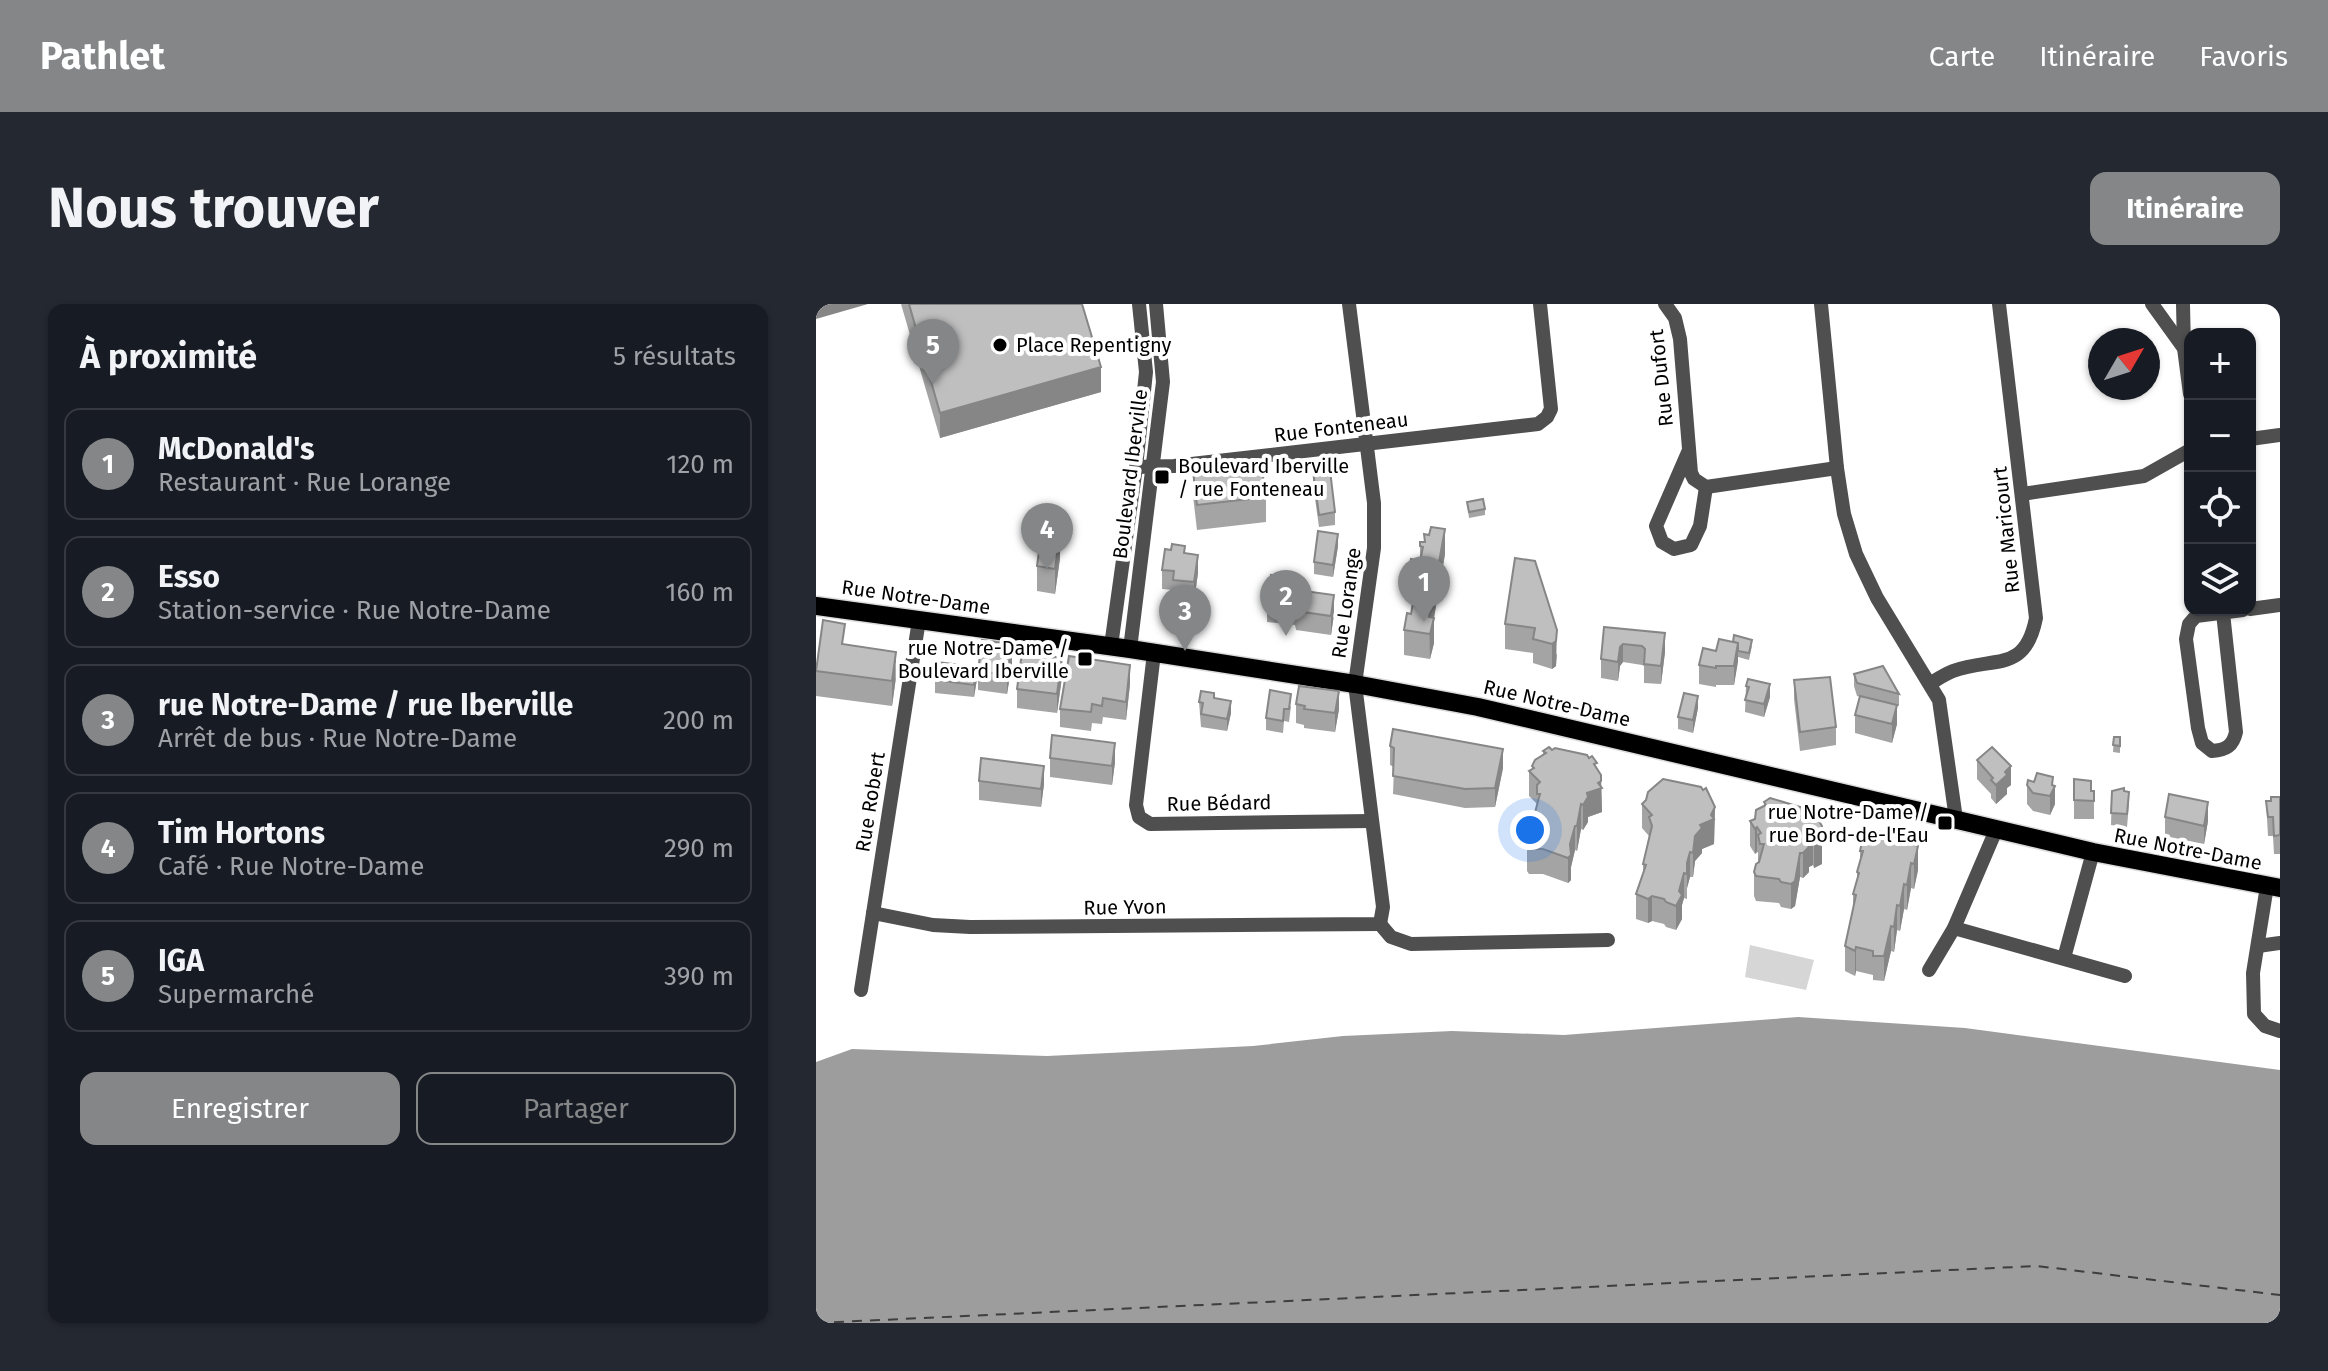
<!DOCTYPE html>
<html lang="fr">
<head>
<meta charset="utf-8">
<style>
	:root { --surface:#171b24; --page:#242831; --text:#f1f3f6; --muted:#9ea1a6; --line:#363941; --accent:#858687 }
	body { margin:0; font-family:"Fira Sans",sans-serif; background:var(--page); color:var(--text) }
	.controls { position:absolute; right:24px; top:24px; display:grid; overflow:hidden; border-radius:16px; box-shadow:0 2px 6px #0004 }
	.controls button { width:72px; height:72px; display:grid; place-items:center; padding:0; border:0; border-bottom:2px solid var(--line); background:var(--surface); color:var(--text); font:40px sans-serif }
	.compass { position:absolute; left:1272px; top:24px; width:72px; height:72px; border-radius:50%; background:var(--surface); box-shadow:0 2px 6px #0004; rotate:51deg }
	.you { position:absolute; left:714px; top:526px; width:28px; height:28px; margin:-20px; border:6px solid #fff; border-radius:50%; background:#1a73e8; box-shadow:0 0 0 12px #1a73e833 }
	.badge { display:grid; place-items:center; width:52px; height:52px; border-radius:50%; background:var(--accent); color:#fff; font-size:26px; font-weight:700 }
	.pin { position:absolute; translate:-50% -66px; filter:drop-shadow(0 2px 4px #0008) }
	.pin::after { content:''; position:absolute; top:42px; width:28px; height:24px; background:inherit; clip-path:polygon(0 0,100% 0,50% 100%) }
	.list { margin:0; padding:0; list-style:none }
	h2 { display:flex; justify-content:space-between; align-items:center; height:104px; margin:0; padding:0 32px; font-size:34px }
	h2 small { font-size:26px; font-weight:400; color:var(--muted) }
	.list li { display:grid; grid-template-columns:52px 1fr auto; gap:24px; align-items:center; box-sizing:border-box; height:112px; margin:0 16px 16px; padding:0 16px; border:2px solid var(--line); border-radius:16px }
	.list b { display:block; font-size:30px; white-space:nowrap }
	.list p { margin:0; font-size:26px; white-space:nowrap; color:var(--muted) }
	.list em { font-size:26px; font-style:normal; color:var(--muted) }
	.actions { display:flex; gap:16px; padding:24px 32px }
	.actions a { flex:1; padding:18px 0; border:2px solid var(--accent); border-radius:16px; text-align:center; font-size:28px; color:var(--accent) }
	.actions .main { background:var(--accent); color:#fff }
	.icon { flex:none; width:44px; height:44px; fill:none; stroke:currentColor; stroke-width:2; stroke-linecap:round; stroke-linejoin:round }
	.map { position:relative; flex:none; width:1464px; height:1019px; overflow:hidden; border-radius:16px }
	header { display:flex; align-items:center; gap:48px; box-sizing:border-box; height:112px; padding:0 40px; background:var(--accent); color:#fff }
	header strong { font-size:38px }
	nav { display:flex; gap:44px; margin-inline-start:auto; font-size:28px }
	.intro { display:flex; align-items:center; justify-content:space-between; box-sizing:border-box; height:192px; padding:0 48px }
	h1 { margin:0; font-size:56px }
	.button { padding:20px 36px; border-radius:16px; background:var(--accent); color:#fff; font-size:28px; font-weight:700 }
	main { display:flex; gap:48px; padding:0 48px }
	aside { flex:1; background:var(--surface); border-radius:16px; box-shadow:0 2px 6px #0004 }
	.map>svg:first-child { display:block }
</style>
</head>
<body>
<header>
<strong>Pathlet</strong>
<nav><a>Carte</a><a>Itinéraire</a><a>Favoris</a></nav>
</header>
<div class="intro"><h1>Nous trouver</h1><a class="button">Itinéraire</a></div>
<main>
<aside>
<h2>À proximité<small>5 résultats</small></h2>
<ul class="list">
<li><span class="badge">1</span><div><b>McDonald's</b><p>Restaurant · Rue Lorange</p></div><em>120 m</em></li>
<li><span class="badge">2</span><div><b>Esso</b><p>Station-service · Rue Notre-Dame</p></div><em>160 m</em></li>
<li><span class="badge">3</span><div><b>rue Notre-Dame / rue Iberville</b><p>Arrêt de bus · Rue Notre-Dame</p></div><em>200 m</em></li>
<li><span class="badge">4</span><div><b>Tim Hortons</b><p>Café · Rue Notre-Dame</p></div><em>290 m</em></li>
<li><span class="badge">5</span><div><b>IGA</b><p>Supermarché</p></div><em>390 m</em></li>
</ul>
<div class="actions"><a class="main">Enregistrer</a><a>Partager</a></div>
</aside>
<div class="map">
<svg width="1464" height="1019" viewBox="0 0 1464 1019">
	<rect width="100%" height="100%" fill="#fff"/>
	<path fill="#d6d6d6" d="M934,641L998,656L990,686L929,673Z"/>
	<path fill="#9d9d9d" d="M982,713L1149,724L1464,766V1019H0V758L36,745L231,752L437,742L527,732L636,727L748,731Z"/>
	<g fill="none" stroke-linecap="round" stroke-linejoin="round">
		<path stroke="#3e3e3e" stroke-width="2" stroke-dasharray="10 8" stroke-linecap="butt" d="M0,1019L1221,962L1464,991"/>
		<defs>
			<path id="major" d="M0,302L314,345L539,380L662,403L1277,548L1464,584"/>
		</defs>
		<use href="#major" stroke="#dbdbdb" stroke-width="21"/>
		<g stroke="#4f4f4f" stroke-width="14">
			<path d="M849,0L859,14L864,35L875,169L878,175L890,183L1021,164"/>
			<path d="M1005,0L1021,164L1028,210L1040,250L1061,294L1123,396L1140,515"/>
			<path d="M1336,0L1367,43"/>
			<path d="M1367,0L1368,44L1374,90"/>
			<path d="M1434,135L1464,131"/>
			<path d="M873,146L840,222L846,238L858,245L875,241L884,222L890,183"/>
			<path d="M320,163L358,162L722,120L731,113L735,105L724,0"/>
			<path d="M1206,190L1328,172L1374,146"/>
			<path d="M1434,305L1464,301"/>
			<path d="M1407,309L1420,428C1417,442 1410,446 1396,447L1386,439L1382,424L1370,335L1373,320L1380,312L1427,306"/>
			<path d="M295,342L320,163L330,68L323,0"/>
			<path d="M314,345L347,78L340,0"/>
			<path d="M338,349L320,501L323,513L334,520L555,517"/>
			<path d="M1115,379C1122,375 1129,370 1137,367C1178,352 1209,370 1220,314L1183,0"/>
			<path d="M1451,582L1437,669L1438,710L1449,722L1464,727"/>
			<path d="M57,609L117,621L154,623L564,620L567,603L539,380L558,244V199L533,0"/>
			<path d="M564,620L575,633L595,640L792,636"/>
			<path d="M1138,624L1309,672"/>
			<path d="M1442,642L1464,639"/>
			<path d="M1248,654L1277,548"/>
			<path d="M1113,666L1138,624L1180,526"/>
			<path d="M45,686L103,316"/>
		</g>
		<use href="#major" stroke="#000" stroke-width="18"/>
	</g>
	<g fill="#a4a4a4">
		<path d="M85,0H266L285,88L124,134Z"/>
		<path d="M377,167L450,193V218L381,226L377,192Z"/>
		<path d="M497,167L519,208V221L503,223L497,180Z"/>
		<path d="M651,198L669,205V211L653,214Z"/>
		<path d="M244,212V254L239,290L221,287V262L237,220Z"/>
		<path d="M604,238L629,250L618,314V339L614,355L588,351V326L595,310L598,295L592,294V269L604,257Z"/>
		<path d="M522,242L517,273L498,270V258Z"/>
		<path d="M369,249L382,269L378,297L357,294V286L346,285V266Z"/>
		<path d="M699,254L741,351L740,362L736,365L717,359V349L689,345V320Z"/>
		<path d="M489,287L518,310L515,331L480,326L479,321L451,318V299Z"/>
		<path d="M788,323L849,348L845,380L828,379V362L826,361L807,358L804,362L802,377L785,374V355Z"/>
		<path d="M29,341L80,373L76,402L0,392V367Z"/>
		<path d="M936,342L933,356L922,353L918,381H900V383L883,380V361L900,347Z"/>
		<path d="M196,359L191,390L162,386V367Z"/>
		<path d="M1038,370L1083,390V402H1081V420L1076,439L1039,429V411L1044,393L1041,392L1038,382Z"/>
		<path d="M246,373L241,409L201,404V385Z"/>
		<path d="M161,375L158,393L119,389V376Z"/>
		<path d="M978,376L1020,423V441L984,447L978,395Z"/>
		<path d="M314,380L310,416L287,413L286,420L276,419L275,427L244,423V405Z"/>
		<path d="M930,382L954,393L948,413L929,408Z"/>
		<path d="M398,394L415,409L411,427L385,423L383,398Z"/>
		<path d="M480,400L523,405L519,428L488,424V421L480,419Z"/>
		<path d="M475,402L473,418L468,417L467,429L450,426V414Z"/>
		<path d="M882,404L877,429L862,425V413Z"/>
		<path d="M1298,433H1304V449L1297,448Z"/>
		<path d="M574,442L687,464L679,503L649,504L577,490L578,463L574,461Z"/>
		<path d="M736,446L781,464L785,471L786,508L772,513V518L767,526L765,525L761,547L759,546L755,563V576L752,579L727,570H713L711,567V542L718,521V512L721,503V500L713,492V467L716,465V462L727,450V447Z"/>
		<path d="M234,454L299,458L296,481L234,473Z"/>
		<path d="M1161,456L1195,481L1191,484V490L1180,500L1175,494V490L1161,475Z"/>
		<path d="M1258,475L1275,487H1278V515H1258Z"/>
		<path d="M163,477L228,480L225,503L163,496Z"/>
		<path d="M1211,481H1237L1239,500L1234,511L1217,507L1211,500Z"/>
		<path d="M1296,487H1308L1313,500L1311,523L1295,521Z"/>
		<path d="M1464,493V550H1458L1457,532H1452L1450,497H1455Z"/>
		<path d="M948,498L1002,516L1006,522V560L998,564L997,561L993,563V568L987,574L984,573L979,602L975,605L965,603L963,599L940,597L938,592V568L942,558V548L939,550L934,542V517L939,515L948,502Z"/>
		<path d="M826,500L899,503L898,540L886,545V549L879,557L877,573H874L871,584V595L868,594L866,601V615L860,626L850,623L848,620L836,617L832,619L820,615V590L827,570V560L833,532L826,524Z"/>
		<path d="M1349,513L1392,517L1388,540L1349,532Z"/>
		<path d="M1091,539L1102,566L1098,585L1095,584L1091,606L1088,605L1084,627L1081,626L1078,648L1075,647L1068,677L1057,676V671L1040,667L1039,672L1029,667V642L1037,605V590L1041,578V568L1044,557V547Z"/>
	</g>
	<g fill="#868686">
		<path d="M0,0H52L0,15Z"/>
		<path d="M285,63V88L124,134V109Z"/>
		<path d="M244,212V254L239,290V265L243,242V223Z"/>
		<path d="M629,225V250L617,319L618,314V339L614,355L613,313Z"/>
		<path d="M522,230V242L517,273V261Z"/>
		<path d="M382,251V269L378,297V278Z"/>
		<path d="M518,291V310L515,331V312Z"/>
		<path d="M741,326L740,362L736,365V340Z"/>
		<path d="M849,329V348L845,380V362Z"/>
		<path d="M922,339V358L918,381V362Z"/>
		<path d="M196,340V359L191,390V371Z"/>
		<path d="M807,340V358L804,362L802,377V358L804,343Z"/>
		<path d="M80,348V373L76,402V377Z"/>
		<path d="M246,354V373L241,409V390Z"/>
		<path d="M314,361V380L310,416V398Z"/>
		<path d="M161,363V375L158,393V381Z"/>
		<path d="M954,380V393L948,413V400Z"/>
		<path d="M523,387V405L519,428V409Z"/>
		<path d="M882,392V404L877,429V416Z"/>
		<path d="M415,397V409L411,427V415Z"/>
		<path d="M1081,401V420L1076,439V420Z"/>
		<path d="M299,439V458L296,481V462Z"/>
		<path d="M687,445V464L679,503V484Z"/>
		<path d="M228,462V480L225,503V485Z"/>
		<path d="M1195,462V481L1191,484V490L1180,500V481L1189,468Z"/>
		<path d="M1237,473V485L1239,482V500L1234,511V492Z"/>
		<path d="M785,477L786,508L772,513V518L767,526V501L771,489Z"/>
		<path d="M1392,498V517L1388,540V522Z"/>
		<path d="M765,500V525L761,547V522Z"/>
		<path d="M899,503L898,540L886,545V549L879,557L877,573V549L879,532L884,521L895,511Z"/>
		<path d="M759,522V546L755,563V576L752,579V554Z"/>
		<path d="M1006,522V560L998,564V539Z"/>
		<path d="M941,523V547L939,550V525Z"/>
		<path d="M997,536V561L993,563V568L987,574V549L991,540Z"/>
		<path d="M1102,542V566L1098,585V560Z"/>
		<path d="M874,548V573L871,584V595V559Z"/>
		<path d="M984,549V573L979,602L975,605V580Z"/>
		<path d="M1095,559V584L1091,606V581Z"/>
		<path d="M868,569V594L866,601V615L860,626V602Z"/>
		<path d="M1088,580V605L1084,627V602Z"/>
		<path d="M836,592V617L832,619V595Z"/>
		<path d="M1081,601V626L1078,648V623Z"/>
		<path d="M1075,622V647L1068,677V652Z"/>
		<path d="M1040,643V667L1039,672V647Z"/>
	</g>
	<g fill="#bfbfbf" stroke="#868686" stroke-width="2">
		<path d="M93,0H266L285,63L124,109Z"/>
		<path d="M445,158L450,193L381,201L377,167Z"/>
		<path d="M514,166L519,208L503,211L497,167Z"/>
		<path d="M667,195L669,205L653,208L651,198Z"/>
		<path d="M238,211L244,212L243,223L237,222L236,228L244,229L239,265L221,262L227,219L237,220Z"/>
		<path d="M615,223L629,225L613,313L618,314L614,330L588,326L591,309L595,310L602,271L592,269L595,255L604,257L607,243L604,242V238H609L608,230L613,231Z"/>
		<path d="M502,227L522,230L517,261L498,258Z"/>
		<path d="M356,240L369,242L368,249L382,251L378,278L357,276L358,267L346,266L349,245L355,246Z"/>
		<path d="M699,254L719,257L741,326L740,337L736,340L717,335L719,324L689,320Z"/>
		<path d="M455,271L489,276L488,287L518,291L515,312L480,307L479,303L451,299Z"/>
		<path d="M7,316L29,320L26,340L80,348L76,377L0,367Z"/>
		<path d="M788,323L849,329L845,362L828,360L829,345L826,342L807,340L804,343L802,358L785,355Z"/>
		<path d="M918,331L936,336L933,349L922,347V339L917,338Z"/>
		<path d="M903,335L922,339L918,362H900V364L883,361L887,344L900,347Z"/>
		<path d="M166,336L196,340L191,371L162,367Z"/>
		<path d="M206,348L246,354L241,390L201,385Z"/>
		<path d="M253,352L314,361L310,398L287,394L286,402L276,400L275,408L244,405Z"/>
		<path d="M121,358L161,363L158,381L119,376Z"/>
		<path d="M1067,362L1083,390L1041,379L1038,370Z"/>
		<path d="M1014,373L1020,423L984,428L978,376Z"/>
		<path d="M932,375L954,380L948,400L929,396L933,383L930,382Z"/>
		<path d="M483,382L523,387L519,409L488,405L489,402L480,400Z"/>
		<path d="M454,386L475,390L473,405H468L467,417L450,414Z"/>
		<path d="M385,387L398,389V394L415,397L411,415L385,410L387,399L383,398Z"/>
		<path d="M868,389L882,392L877,416L862,413Z"/>
		<path d="M1044,392L1081,401L1076,420L1039,411Z"/>
		<path d="M577,425L687,445L679,484L649,485L577,472L578,444L574,442Z"/>
		<path d="M236,431L299,439L296,462L234,454Z"/>
		<path d="M1298,433H1304V442L1297,441Z"/>
		<path d="M733,443L736,446L739,444L771,451L773,454L776,452L781,459L778,460L785,471V477L782,479L786,484L771,489L772,493L767,501L765,500L761,522H759L754,540L755,551L752,554L727,545H713L711,542L721,513L718,512L724,490H721V481L724,478L713,467L718,464L716,462L719,456L730,449L727,447Z"/>
		<path d="M1176,443L1195,462L1189,468L1191,471L1180,481L1175,476L1177,474L1161,456Z"/>
		<path d="M165,454L228,462L225,485L163,477Z"/>
		<path d="M1221,469L1237,473L1236,481L1239,482L1234,492L1217,489L1211,481L1212,476L1218,478Z"/>
		<path d="M847,475L885,483L887,486L890,484L899,503L895,511L898,515L884,521L886,524L879,532L877,549L874,548L871,559V570L868,569L863,587L866,591L860,602L850,598L848,595L836,592L832,595L820,590L830,561L827,560L836,522L833,513L836,511L826,500L830,496L832,488Z"/>
		<path d="M1258,475L1275,477V487H1278V497L1258,496Z"/>
		<path d="M1308,484V487L1313,488L1311,510L1295,509L1296,487Z"/>
		<path d="M1353,490L1392,498L1388,522L1349,513Z"/>
		<path d="M1455,493H1464V531L1458,532L1457,513H1452L1450,497H1455Z"/>
		<path d="M954,494L994,506L999,505L1002,511L1000,512L1006,522L1003,530L1006,535L998,539L997,536L991,540L993,543L987,549H984L979,577L975,580L965,578L963,575L940,572L938,568L940,560L943,558L948,540H944L942,531L945,529L941,523L939,525L934,517L939,515L940,506L950,501L948,498Z"/>
		<path d="M1061,527L1091,534L1090,539L1102,542L1098,560L1095,559L1091,581L1088,580L1084,602L1081,601L1078,623L1075,622L1068,652H1057V647L1040,643L1039,647L1029,642L1040,591L1037,590L1043,569L1041,568L1047,547H1044L1048,529L1060,532Z"/>
	</g>
	<g fill="#000" stroke="#fff" stroke-width="3">
		<circle cx="184" cy="41" r="8"/>
		<rect x="338" y="165" width="16" height="16" rx="4"/>
		<rect x="261" y="347" width="16" height="16" rx="4"/>
		<rect x="1121" y="511" width="16" height="16" rx="4"/>
	</g>
	<g text-anchor="middle" dominant-baseline="central" stroke-width="8" stroke-linejoin="round" paint-order="stroke">
		<g font-size="20" fill="#000" stroke="#fff" text-anchor="start">
			<text x="200" y="41">Place Repentigny</text>
			<text x="362" y="162">Boulevard Iberville<tspan x="362" dy="23">/ rue Fonteneau</tspan></text>
			<text x="253" y="344" text-anchor="end">rue Notre-Dame /<tspan x="253" dy="23">Boulevard Iberville</tspan></text>
			<text x="1113" y="508" text-anchor="end">rue Notre-Dame /<tspan x="1113" dy="23">rue Bord-de-l'Eau</tspan></text>
		</g>
		<g font-size="20" fill="#000" stroke="#fff">
			<text transform="translate(845 74) rotate(-96)">Rue Dufort</text>
			<text transform="translate(525 123) rotate(-7)">Rue Fonteneau</text>
			<text transform="translate(314 170) rotate(-83)">Boulevard Iberville</text>
			<text transform="translate(1190 226) rotate(-96)">Rue Maricourt</text>
			<text transform="translate(100 293) rotate(8)">Rue Notre-Dame</text>
			<text transform="translate(530 299) rotate(-82)">Rue Lorange</text>
			<text transform="translate(741 399) rotate(13)">Rue Notre-Dame</text>
			<text transform="translate(54 498) rotate(-81)">Rue Robert</text>
			<text transform="translate(403 499) rotate(-1)">Rue Bédard</text>
			<text transform="translate(1372 545) rotate(11)">Rue Notre-Dame</text>
			<text transform="translate(309 603) rotate(-1)">Rue Yvon</text>
		</g>
	</g>
</svg>
<div class="controls">
<button>+</button>
<button>−</button>
<button><svg class="icon" aria-label="locate" viewBox="0 0 24 24"><circle cx="12" cy="12" r="6"/><path d="M12 2v4M12 18v4M2 12h4M18 12h4"/></svg></button>
<button><svg class="icon" aria-label="layers" viewBox="0 0 24 24"><path d="M12 4l9 5-9 5-9-5zM3 14l9 5 9-5"/></svg></button>
</div>
<svg class="compass" viewBox="-18 -18 36 36"><path d="M0-13l5 13h-10z" fill="#e53935"/><path d="M0 13l5-13h-10z" fill="#9ea1a6"/></svg>
<div class="you"></div>
<div class="pin badge" style="left:608px;top:318px">1</div>
<div class="pin badge" style="left:470px;top:332px">2</div>
<div class="pin badge" style="left:369px;top:347px">3</div>
<div class="pin badge" style="left:231px;top:265px">4</div>
<div class="pin badge" style="left:117px;top:81px">5</div>
</div>
</main>
</body>
</html>
